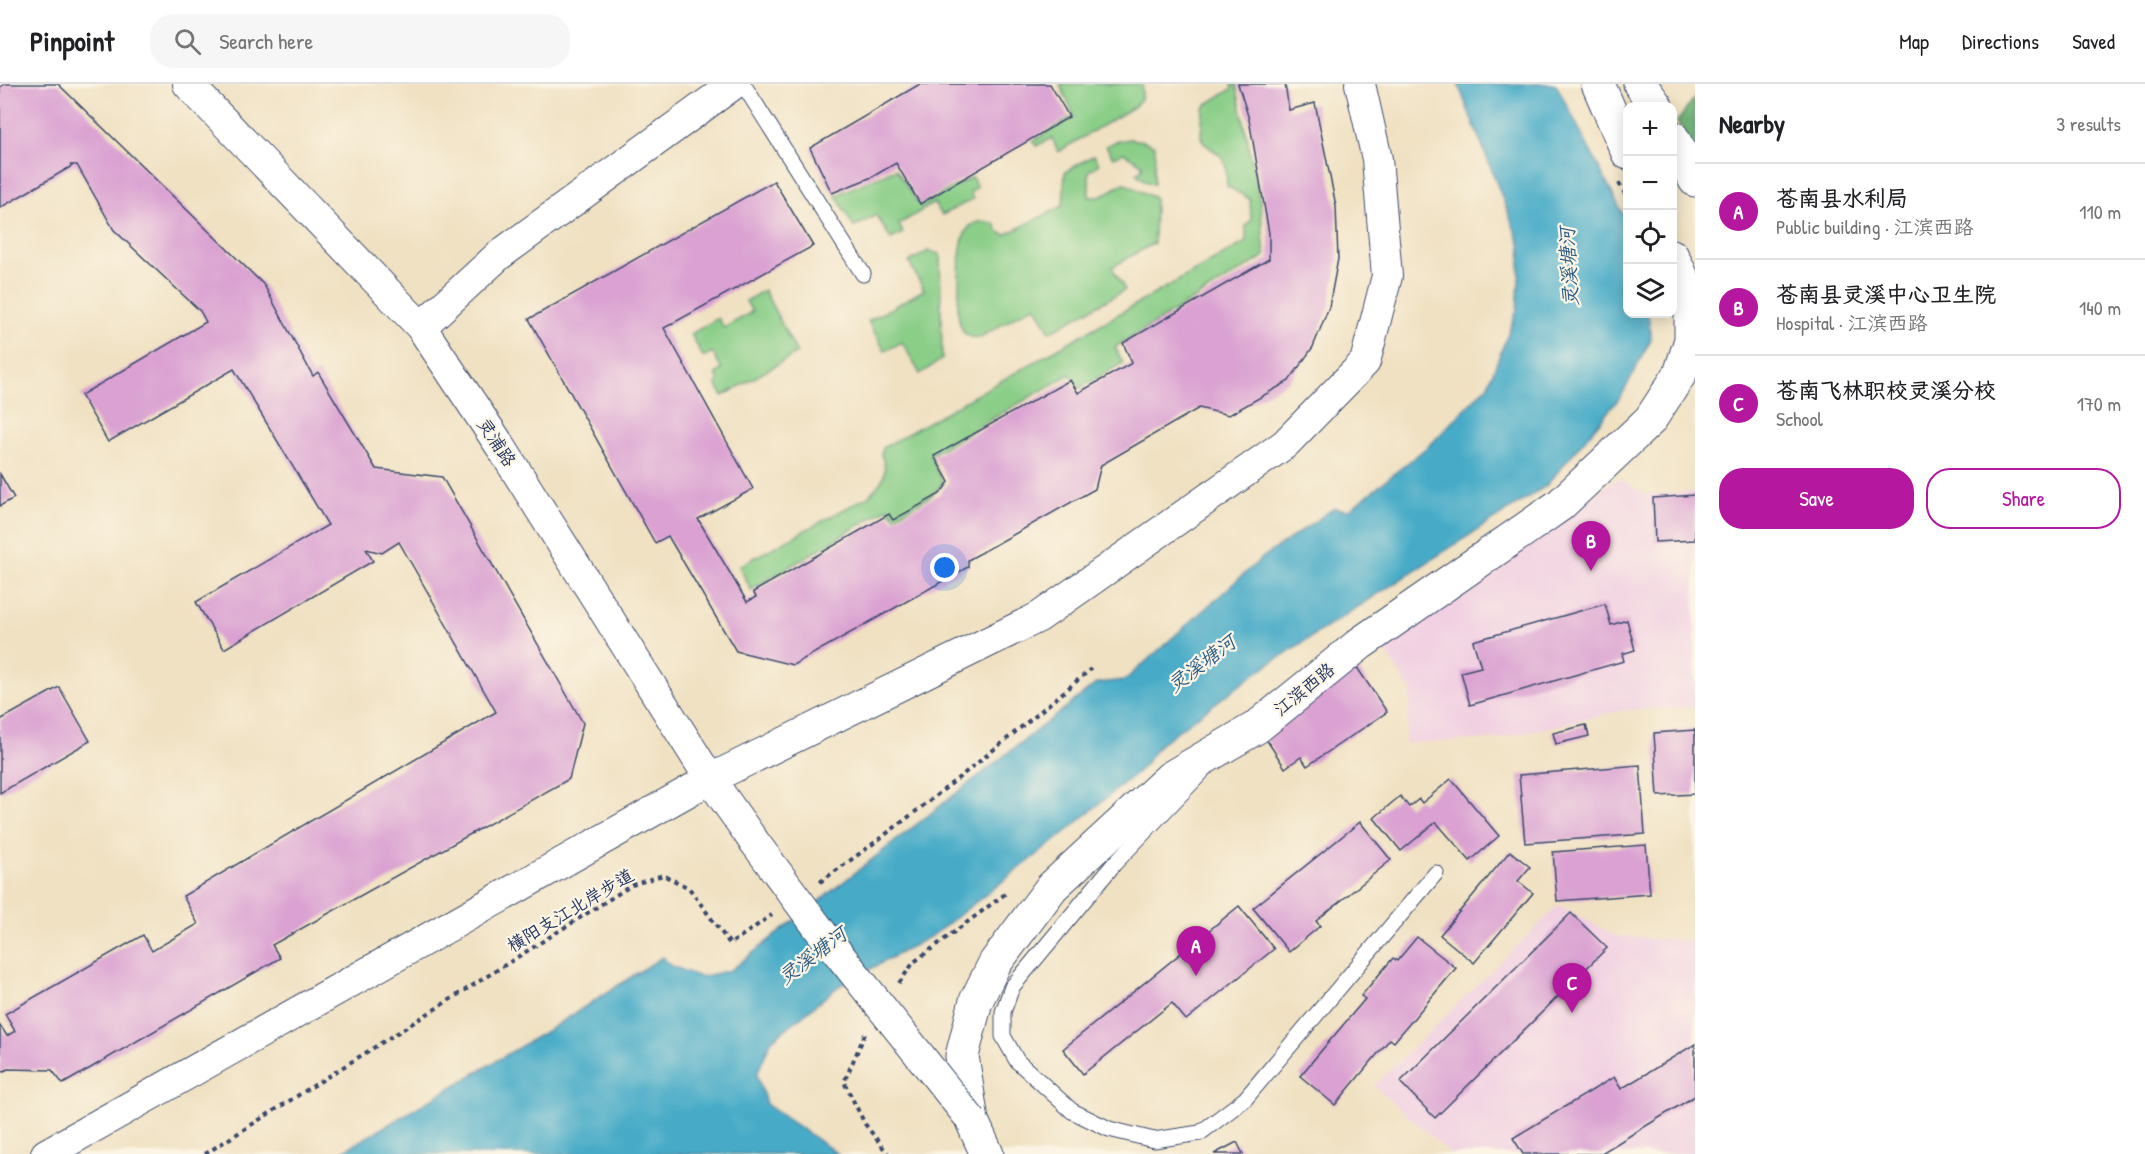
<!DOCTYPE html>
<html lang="en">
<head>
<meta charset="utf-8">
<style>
	:root { --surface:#fff; --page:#f6f6f6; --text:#202124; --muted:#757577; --line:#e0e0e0; --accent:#b5179e }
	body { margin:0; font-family:"Patrick Hand","LXGW WenKai TC",sans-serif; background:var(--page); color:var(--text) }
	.controls { position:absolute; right:18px; top:18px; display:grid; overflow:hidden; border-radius:12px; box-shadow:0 3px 15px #0003 }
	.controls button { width:54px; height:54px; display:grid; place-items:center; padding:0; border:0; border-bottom:2px solid var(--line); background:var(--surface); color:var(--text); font:30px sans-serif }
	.you { position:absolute; left:945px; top:484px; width:21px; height:21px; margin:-15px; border:4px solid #fff; border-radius:50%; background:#1a73e8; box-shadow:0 0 0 9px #1a73e833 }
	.badge { display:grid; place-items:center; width:39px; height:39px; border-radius:50%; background:var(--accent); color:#fff; font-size:20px; font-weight:700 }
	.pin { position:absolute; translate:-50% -50px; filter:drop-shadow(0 2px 3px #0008) }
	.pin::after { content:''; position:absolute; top:32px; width:21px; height:18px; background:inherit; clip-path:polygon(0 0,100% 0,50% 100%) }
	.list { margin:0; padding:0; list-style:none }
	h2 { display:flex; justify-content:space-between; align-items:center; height:78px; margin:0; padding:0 24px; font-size:26px }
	h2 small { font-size:20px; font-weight:400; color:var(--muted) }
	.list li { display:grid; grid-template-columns:39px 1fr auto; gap:18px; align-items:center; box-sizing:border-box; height:96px; padding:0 24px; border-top:2px solid var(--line) }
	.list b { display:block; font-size:22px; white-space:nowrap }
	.list p { margin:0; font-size:20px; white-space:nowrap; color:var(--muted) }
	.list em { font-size:20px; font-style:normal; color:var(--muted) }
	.actions { display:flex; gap:12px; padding:18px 24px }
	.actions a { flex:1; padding:14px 0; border:2px solid var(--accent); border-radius:24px; text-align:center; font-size:21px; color:var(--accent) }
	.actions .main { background:var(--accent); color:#fff }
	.icon { flex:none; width:33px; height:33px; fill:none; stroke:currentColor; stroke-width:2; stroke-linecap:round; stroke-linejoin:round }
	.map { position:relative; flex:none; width:1695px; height:1070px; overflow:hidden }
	header { display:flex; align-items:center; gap:36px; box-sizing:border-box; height:84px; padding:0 30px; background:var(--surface); border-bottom:2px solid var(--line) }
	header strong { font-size:28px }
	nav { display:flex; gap:33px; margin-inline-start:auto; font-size:21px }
	.search { width:420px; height:54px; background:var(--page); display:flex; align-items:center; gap:15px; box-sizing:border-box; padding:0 21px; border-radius:24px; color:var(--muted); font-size:22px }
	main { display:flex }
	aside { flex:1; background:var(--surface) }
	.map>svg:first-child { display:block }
</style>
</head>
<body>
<header>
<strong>Pinpoint</strong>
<div class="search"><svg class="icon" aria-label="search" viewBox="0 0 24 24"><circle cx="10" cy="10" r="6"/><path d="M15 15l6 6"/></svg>Search here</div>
<nav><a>Map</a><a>Directions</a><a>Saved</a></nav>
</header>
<main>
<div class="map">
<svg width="1695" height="1070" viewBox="0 0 1695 1070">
	<rect width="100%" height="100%" fill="#fcf5e5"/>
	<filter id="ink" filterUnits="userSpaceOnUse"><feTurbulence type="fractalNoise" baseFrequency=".0167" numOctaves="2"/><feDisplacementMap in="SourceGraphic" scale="12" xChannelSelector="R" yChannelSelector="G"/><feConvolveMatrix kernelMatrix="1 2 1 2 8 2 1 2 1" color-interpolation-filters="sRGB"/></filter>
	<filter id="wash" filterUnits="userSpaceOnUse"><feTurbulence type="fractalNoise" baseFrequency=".008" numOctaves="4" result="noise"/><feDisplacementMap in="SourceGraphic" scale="24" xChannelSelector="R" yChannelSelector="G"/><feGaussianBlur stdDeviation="1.35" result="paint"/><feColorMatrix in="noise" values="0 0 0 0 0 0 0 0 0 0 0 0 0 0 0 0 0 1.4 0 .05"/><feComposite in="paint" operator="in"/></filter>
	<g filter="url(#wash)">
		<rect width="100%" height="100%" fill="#f0e1c2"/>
		<g fill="#f1d0e2">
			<path d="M1618,394L1646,411L1695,408V623L1624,626L1496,655L1405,659L1411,607L1383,564Z"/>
			<path d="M1559,821L1615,852L1695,857V1070H1451L1374,1002Z"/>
		</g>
		<g fill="#8ace88" stroke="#527e73" stroke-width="1.5">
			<path d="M1060,0H1143L1141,15L1134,23L1058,68L1052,54L1036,62L1033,57L1074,32Z"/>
			<path d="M1231,0H1236L1260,117L1265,172L1115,263L1123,279L1080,304L1070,290L930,371L943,399L931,412L895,432L888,424L751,506L739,482L867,413C882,399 890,391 881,370L884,363L1246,158V142L1251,136L1250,115L1227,102L1226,84L1222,73L1204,59L1201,52L1203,25L1207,20L1232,5Z"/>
			<path d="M1131,55L1144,57L1155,62L1154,100L1145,97L1136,89L1142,85V80L1124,69L1113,73L1106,62L1117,57Z"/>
			<path d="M1094,71L1099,80L1089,87V113H1100L1124,99L1155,114L1154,159L1112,183L1125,206L1050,248L1035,221L981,253H971L964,249C955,234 959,216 959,199C960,176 956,126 995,140L999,148L1005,151L1063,122L1065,88Z"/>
			<path d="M896,85L920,122L972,93L977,103L970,109L973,115L942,131L934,119L899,140L903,149L891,155L876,131L854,143L836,111Z"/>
			<path d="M928,167L940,170L942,275L920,290L902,258L885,267L868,237L924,206L909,178Z"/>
			<path d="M764,206L797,269L723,312L716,300L719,297L716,290L722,285L712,268L703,273L691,250L718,234L724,244L752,228L746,217Z"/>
		</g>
		<path fill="#6fb174" stroke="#457069" stroke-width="1.5" d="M1695,13V64L1677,38Z"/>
		<path fill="#47abc7" stroke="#316d92" stroke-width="1.5" d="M1458,0H1556L1627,138L1628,230H1648L1651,255L1622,311L1546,402L1266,582L1160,660L1143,683L1054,758L933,851L839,902L771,957L757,990L766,1020L838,1070H338L555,942L662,873L672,882L700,893L731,886L1097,599L1125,596L1262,474L1334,424L1349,426L1432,359L1488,301L1517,226L1521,162Z"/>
		<g id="blocks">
			<g fill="#daa1d2">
				<path d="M5,0H58L264,201L313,292L318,288L376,385L442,393L583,639L569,695L272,861L280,874L63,1000L52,986L8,985L0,989V941L7,952L15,947L5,930L143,851L152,867L198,840L183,812L496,628L399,458L382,469L366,465L373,477L224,565L196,518L328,441L234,285L108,358L81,311L206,238L200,227L114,146L77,81H71L72,82L0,124V3Z"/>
				<path d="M920,0H1050L1069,33L920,120L896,79L872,93L832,109L810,64Z"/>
				<path d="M1238,0H1285L1289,26L1315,19L1336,122L1338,175L1329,223L1313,263L1289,297L1229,331L1199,324L1101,381L1095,405L968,476V483L793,581L736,567L668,452L655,459L529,235L774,97L813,162L664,244L753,405L698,435L747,518L756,513L753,508L889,430L893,436L940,410L949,398L934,372L1070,296L1078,309L1132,279L1123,259L1269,175V149L1249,35Z"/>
				<path d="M0,390L14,414L0,422Z"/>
				<path d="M1695,411V456L1655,458L1653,414Z"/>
				<path d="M1605,520L1611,541L1627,536L1635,566L1622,570L1624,577L1470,621L1461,588L1481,583L1473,557Z"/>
				<path d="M1354,579L1387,628L1307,682L1301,673L1285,684L1264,652Z"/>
				<path d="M59,603L90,657L0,709V636Z"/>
				<path d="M1586,641L1589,652L1556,660L1553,649Z"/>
				<path d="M1695,646V710L1658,712L1654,649Z"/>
				<path d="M1640,681L1645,750L1525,759L1519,691Z"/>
				<path d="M1451,695L1499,752L1470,777L1436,738L1401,767L1374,734L1400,712L1409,723L1419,715L1422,719Z"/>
				<path d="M1360,738L1391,776L1316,837L1320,842L1289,868L1253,824Z"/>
				<path d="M1646,761L1650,810L1557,817L1553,768Z"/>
				<path d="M1510,767L1530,783L1518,797L1533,809L1474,879L1440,851Z"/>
				<path d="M1239,822L1274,865L1186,936L1172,919L1083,990L1063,965Z"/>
				<path d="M1571,829L1607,864L1435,1034L1400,998Z"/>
				<path d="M1417,853L1456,884L1394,958L1390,955L1335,1021L1300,992L1365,915L1361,912L1393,874L1397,877Z"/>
				<path d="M1695,960V1012L1600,1070H1523L1513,1054L1614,993L1621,1005Z"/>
				<path d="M1237,1058L1243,1070H1214Z"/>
			</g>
		</g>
	</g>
	<g filter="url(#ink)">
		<use href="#blocks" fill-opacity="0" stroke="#3b4a6d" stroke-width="1.5"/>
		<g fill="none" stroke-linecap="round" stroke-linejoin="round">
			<defs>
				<g id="lane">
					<path d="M743,0L863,190"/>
					<path d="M1201,689L1114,780L1076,826L1012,903L1003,928V952L1017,977L1072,1027L1109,1045L1154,1056L1200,1049L1245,1015L1436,789"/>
				</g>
				<g id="street">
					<path d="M188,0L421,243L501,363L710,695L753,756"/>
					<path d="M421,243L498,172L734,0"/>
					<path d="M46,1070L710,695L1039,533L1285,360L1365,278L1387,192L1377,75L1360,0"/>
				</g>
				<g id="secondary">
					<path d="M1598,0L1628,69"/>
					<path d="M1640,0L1656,22"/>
					<path d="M1672,53L1695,96"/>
					<path d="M987,1070L972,1037L962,972L976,917L995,879L1052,803L1170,694L1257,643L1361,559L1560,421L1650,336L1680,290L1691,256V212L1672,172"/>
				</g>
			</defs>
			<use href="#lane" stroke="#3b4a6d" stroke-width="17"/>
			<use href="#street" stroke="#3b4a6d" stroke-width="32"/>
			<use href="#secondary" stroke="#3b4a6d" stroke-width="35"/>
			<g stroke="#3b4a6d" stroke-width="4" stroke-dasharray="4.5 4.5" stroke-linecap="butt">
				<path d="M1619,99L1628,115"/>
				<path d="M820,798C914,732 1003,659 1091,585"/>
				<path d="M899,899L914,878L1005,810"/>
				<path d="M865,950L844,998L865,1040L888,1070"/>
				<path d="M205,1070L632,801L663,791L689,804L730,860L772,831"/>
			</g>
			<use href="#lane" stroke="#fff" stroke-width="15"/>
			<use href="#street" stroke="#fff" stroke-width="30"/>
			<use href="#secondary" stroke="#fff" stroke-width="33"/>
			<defs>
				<path id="street-bridge" d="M753,756L822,849L972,1037"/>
			</defs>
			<use href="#street-bridge" stroke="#3b4a6d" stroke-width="32" stroke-linecap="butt"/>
			<use href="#street-bridge" stroke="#fff" stroke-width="30"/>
		</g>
	</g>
	<g text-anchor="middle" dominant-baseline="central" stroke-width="4.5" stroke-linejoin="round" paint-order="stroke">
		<g font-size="18" fill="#1b2f5e" stroke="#fcf5e5">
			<text transform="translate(497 358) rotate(57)">灵浦路</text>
			<text transform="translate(1304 605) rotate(-39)">江滨西路</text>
			<text transform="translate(570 826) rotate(-31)">横阳支江北岸步道</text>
		</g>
		<g font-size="20" font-style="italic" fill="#2a5a83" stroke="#fcf5e5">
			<text transform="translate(1568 183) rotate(-93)">灵溪塘河</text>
			<text transform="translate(1201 579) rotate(-37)">灵溪塘河</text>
			<text transform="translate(812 871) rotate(-37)">灵溪塘河</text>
		</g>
	</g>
</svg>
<div class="controls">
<button>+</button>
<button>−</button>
<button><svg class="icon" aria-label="locate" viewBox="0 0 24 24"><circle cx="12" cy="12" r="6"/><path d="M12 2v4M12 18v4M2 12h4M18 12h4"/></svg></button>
<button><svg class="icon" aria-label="layers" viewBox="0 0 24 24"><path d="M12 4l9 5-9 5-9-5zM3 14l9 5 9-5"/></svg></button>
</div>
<div class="you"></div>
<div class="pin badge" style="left:1196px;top:892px">A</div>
<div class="pin badge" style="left:1591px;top:487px">B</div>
<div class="pin badge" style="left:1572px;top:929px">C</div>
</div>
<aside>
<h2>Nearby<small>3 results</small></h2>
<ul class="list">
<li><span class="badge">A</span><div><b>苍南县水利局</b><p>Public building · 江滨西路</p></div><em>110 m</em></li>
<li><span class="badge">B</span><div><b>苍南县灵溪中心卫生院</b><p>Hospital · 江滨西路</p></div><em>140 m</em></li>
<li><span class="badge">C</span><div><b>苍南飞林职校灵溪分校</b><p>School</p></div><em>170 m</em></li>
</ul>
<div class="actions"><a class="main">Save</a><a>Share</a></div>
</aside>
</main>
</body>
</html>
